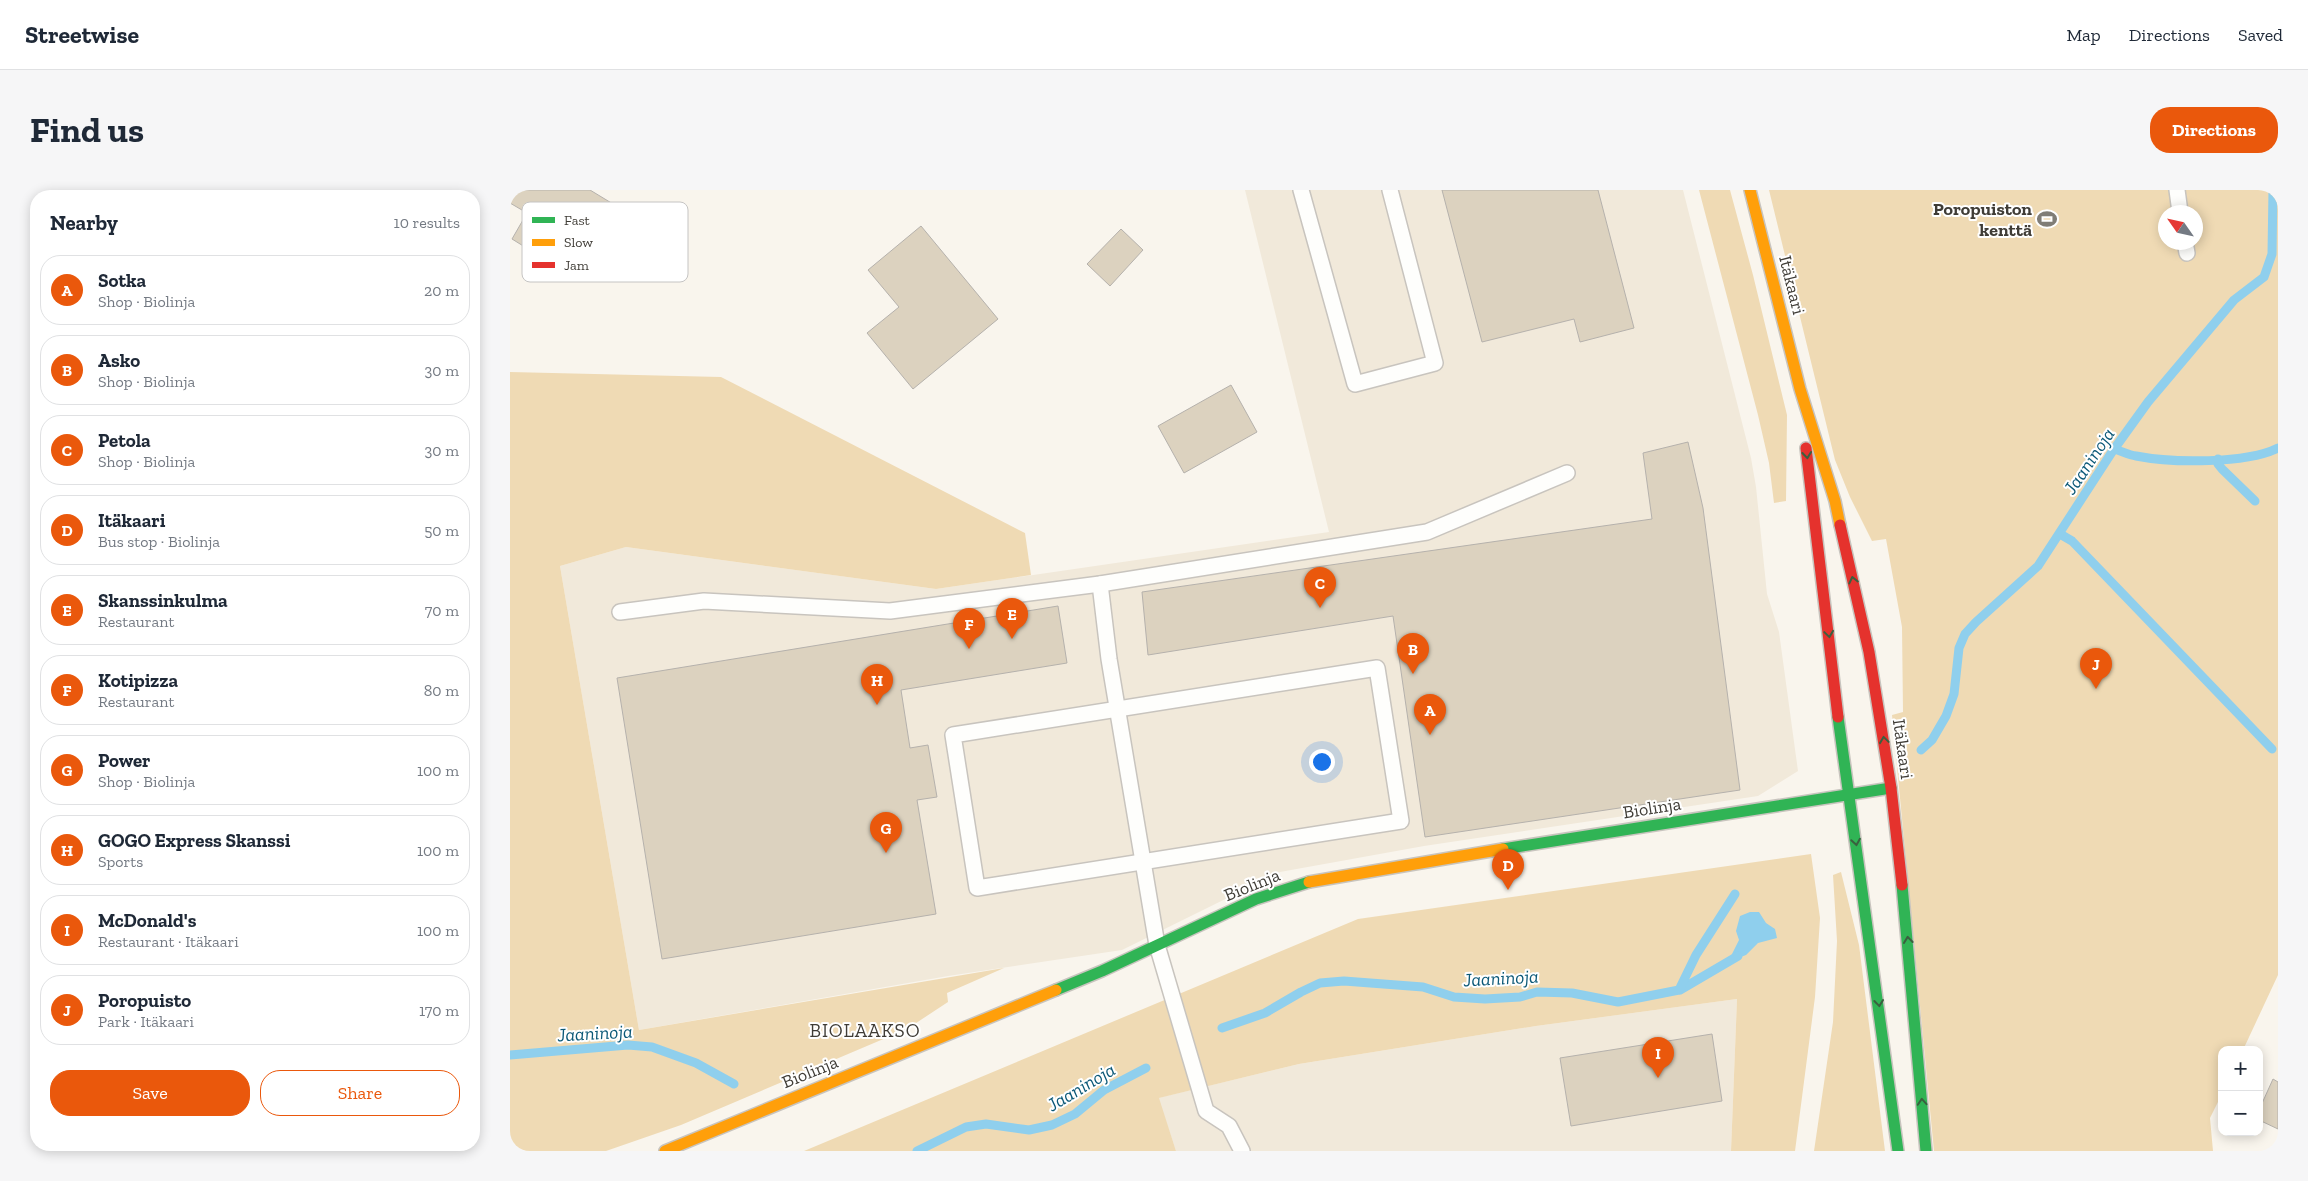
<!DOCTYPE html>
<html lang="en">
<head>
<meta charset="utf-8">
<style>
	:root { --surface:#fff; --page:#f6f6f7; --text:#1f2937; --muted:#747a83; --line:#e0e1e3; --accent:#ea580c }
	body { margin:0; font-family:"Zilla Slab",serif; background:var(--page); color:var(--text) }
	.controls { position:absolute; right:15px; bottom:15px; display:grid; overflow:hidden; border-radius:10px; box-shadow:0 2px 12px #0003 }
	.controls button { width:45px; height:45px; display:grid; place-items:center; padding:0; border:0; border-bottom:1px solid var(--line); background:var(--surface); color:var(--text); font:25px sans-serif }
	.compass { position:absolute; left:1648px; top:15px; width:45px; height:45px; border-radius:50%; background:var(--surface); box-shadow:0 2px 12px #0003; rotate:304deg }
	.you { position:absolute; left:811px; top:571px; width:18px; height:18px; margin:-12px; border:4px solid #fff; border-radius:50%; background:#1a73e8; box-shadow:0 0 0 8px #1a73e833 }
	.badge { display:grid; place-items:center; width:32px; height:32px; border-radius:50%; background:var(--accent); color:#fff; font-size:16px; font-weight:700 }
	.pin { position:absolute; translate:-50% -41px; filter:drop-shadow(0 1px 2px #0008) }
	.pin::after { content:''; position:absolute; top:26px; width:18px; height:15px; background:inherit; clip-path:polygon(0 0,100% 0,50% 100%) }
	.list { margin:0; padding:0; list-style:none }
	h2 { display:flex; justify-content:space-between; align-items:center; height:65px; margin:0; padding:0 20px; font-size:21px }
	h2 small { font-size:16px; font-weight:400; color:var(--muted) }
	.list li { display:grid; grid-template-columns:32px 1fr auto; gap:15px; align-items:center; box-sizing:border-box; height:70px; margin:0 10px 10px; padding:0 10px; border:1px solid var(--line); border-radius:20px }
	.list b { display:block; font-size:19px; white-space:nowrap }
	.list p { margin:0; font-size:16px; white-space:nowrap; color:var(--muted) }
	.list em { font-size:16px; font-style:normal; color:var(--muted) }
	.actions { display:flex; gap:10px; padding:15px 20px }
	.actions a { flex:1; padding:11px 0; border:1px solid var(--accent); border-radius:20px; text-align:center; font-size:18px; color:var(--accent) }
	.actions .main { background:var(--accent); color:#fff }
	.map { position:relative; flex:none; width:1768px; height:961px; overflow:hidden; border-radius:20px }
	header { display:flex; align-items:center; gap:30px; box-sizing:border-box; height:70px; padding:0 25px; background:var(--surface); border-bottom:1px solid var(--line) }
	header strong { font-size:24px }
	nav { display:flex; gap:28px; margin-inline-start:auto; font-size:18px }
	.intro { display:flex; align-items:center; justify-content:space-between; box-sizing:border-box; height:120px; padding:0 30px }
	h1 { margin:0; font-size:35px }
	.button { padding:12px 22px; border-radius:20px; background:var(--accent); color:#fff; font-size:18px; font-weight:700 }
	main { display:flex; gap:30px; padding:0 30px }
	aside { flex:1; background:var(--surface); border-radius:20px; box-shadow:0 2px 12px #0003 }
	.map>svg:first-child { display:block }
</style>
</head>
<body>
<header>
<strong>Streetwise</strong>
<nav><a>Map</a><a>Directions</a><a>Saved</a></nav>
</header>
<div class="intro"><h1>Find us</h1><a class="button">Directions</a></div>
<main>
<aside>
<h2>Nearby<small>10 results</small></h2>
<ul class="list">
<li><span class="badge">A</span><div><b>Sotka</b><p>Shop · Biolinja</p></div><em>20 m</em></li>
<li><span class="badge">B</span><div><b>Asko</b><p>Shop · Biolinja</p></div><em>30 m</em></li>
<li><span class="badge">C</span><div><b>Petola</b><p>Shop · Biolinja</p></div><em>30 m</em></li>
<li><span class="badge">D</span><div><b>Itäkaari</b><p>Bus stop · Biolinja</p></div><em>50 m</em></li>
<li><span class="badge">E</span><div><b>Skanssinkulma</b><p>Restaurant</p></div><em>70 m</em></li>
<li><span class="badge">F</span><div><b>Kotipizza</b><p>Restaurant</p></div><em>80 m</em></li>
<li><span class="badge">G</span><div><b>Power</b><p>Shop · Biolinja</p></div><em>100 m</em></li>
<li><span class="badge">H</span><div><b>GOGO Express Skanssi</b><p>Sports</p></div><em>100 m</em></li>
<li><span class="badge">I</span><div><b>McDonald's</b><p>Restaurant · Itäkaari</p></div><em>100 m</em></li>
<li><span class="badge">J</span><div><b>Poropuisto</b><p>Park · Itäkaari</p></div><em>170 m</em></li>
</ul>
<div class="actions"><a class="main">Save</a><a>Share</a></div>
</aside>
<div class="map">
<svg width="1768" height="961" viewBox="0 0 1768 961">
	<rect width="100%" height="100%" fill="#f9f5ed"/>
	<g fill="#f1e9da">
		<path d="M735,0H1173L1241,268L1246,297L1257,404L1269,442L1288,581L1248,606L914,656L770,682L612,760L438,786L129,840L50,376L116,357L426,399L819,342Z"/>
		<path d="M1227,809L1221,961H666L648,908L789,874L1026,836Z"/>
	</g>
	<g fill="#efdab4" fill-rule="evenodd">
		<path d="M1189,0H1220L1243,85L1277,225L1276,311L1264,313L1259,273L1248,225Z"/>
		<path d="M1259,0H1768V785L1733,860H1712V904L1700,928L1703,961H1424L1382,525L1393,522L1392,437L1376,349L1362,351L1340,307L1325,270ZM1656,22H1686V52H1656Z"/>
		<path d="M0,182L211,187L515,343L521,385L426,399L116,357L50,376L129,840L494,778L437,803L438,812L397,839L171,935L96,961H0Z"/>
		<path d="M1301,664L1310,728L1305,807L1285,961H1221L1227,809L1026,836L789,874L649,908L666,961H294L848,729Z"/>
		<path d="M1331,682L1349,755L1375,961H1304L1323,832L1327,751L1323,685Z"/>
	</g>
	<path fill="#8fcfed" d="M1240,722H1249L1256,733L1265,739L1267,748L1248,753L1236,765L1218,772L1229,750L1226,741L1230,726Z"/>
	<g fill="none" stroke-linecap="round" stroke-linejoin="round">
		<g stroke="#8fcfed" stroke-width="9">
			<path d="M1604,259C1611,261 1619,265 1626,266C1662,273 1736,274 1768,258"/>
			<path d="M1708,269V274L1712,279L1745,311"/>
			<path d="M1550,344L1562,351L1762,559"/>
			<path d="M1411,560L1422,550L1436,526L1444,504L1449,458L1455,444L1466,432L1528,376L1602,262L1638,212L1724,110L1754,87L1762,64L1763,0"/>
			<path d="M1170,800L1228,766"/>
			<path d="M712,838L755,823L791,802L810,793L834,791L913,797L944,807L975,809L1010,807L1027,802L1062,803L1108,812L1169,800L1186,765L1225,704"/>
			<path d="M0,865L118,855L142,857L186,873L224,894"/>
			<path d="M407,961L456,937L476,934L519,940L542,935L565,924L594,900L636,878"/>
		</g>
	</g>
	<g fill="#dcd2bf" stroke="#b5b1ac">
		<path d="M0,0H80L108,17L65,88L2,49L17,23L0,13Z"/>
		<path d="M932,0H1088L1124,138L1070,152L1064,129L972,152Z"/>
		<path d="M411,36L488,129L403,199L357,143L389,117L358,80Z"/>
		<path d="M611,39L633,60L600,96L577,74Z"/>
		<path d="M721,195L747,242L674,283L648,236Z"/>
		<path d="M1178,252L1193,318L1230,600L915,647L883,426L638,465L632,402L1142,329L1133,263Z"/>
		<path d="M548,416L557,473L391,500L400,558L418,555L427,607L407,610L426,724L152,769L107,488Z"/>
		<path d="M1202,844L1212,911L1061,936L1050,868Z"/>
		<path d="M1763,889L1768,892V939L1749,930V920Z"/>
	</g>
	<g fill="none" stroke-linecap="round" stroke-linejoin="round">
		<defs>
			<g id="lane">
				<path d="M791,0L845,194L925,173L880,0"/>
				<path d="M1667,0L1670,22"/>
				<path d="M1675,52L1677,63"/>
				<path d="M590,394L599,469L647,755L696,921L719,936L732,961"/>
				<path d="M110,422L194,411L380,421L590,394L917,342L1057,283"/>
				<path d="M867,478L891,631L467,698L443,545Z"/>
			</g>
			<g id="fast">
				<path d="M1328,527L1388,961"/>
				<path d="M993,659L1381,598"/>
				<path d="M1392,695L1416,961"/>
				<path d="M546,800L592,781L746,709L799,692"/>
			</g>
			<g id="slow">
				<path d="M1240,0L1290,199L1325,311L1330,335"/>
				<path d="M799,692L993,659"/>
				<path d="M155,961L546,800"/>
			</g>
			<g id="jam">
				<path d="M1296,258L1328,527"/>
				<path d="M1330,335L1359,462L1381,598L1392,695"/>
			</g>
		</defs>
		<use href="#lane" stroke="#c8c4be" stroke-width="18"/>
		<use href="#fast" stroke="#c8c4be" stroke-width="14"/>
		<use href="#slow" stroke="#c8c4be" stroke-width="14"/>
		<use href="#jam" stroke="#c8c4be" stroke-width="14"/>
		<use href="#lane" stroke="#fefefc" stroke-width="15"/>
		<use href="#fast" stroke="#30b455" stroke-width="11"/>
		<use href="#slow" stroke="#ff9f0a" stroke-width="11"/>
		<use href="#jam" stroke="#e5322d" stroke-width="11"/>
	</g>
	<defs><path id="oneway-chevron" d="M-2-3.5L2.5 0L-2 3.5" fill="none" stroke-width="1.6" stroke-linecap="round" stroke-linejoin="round" transform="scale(1.25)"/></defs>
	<g stroke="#3a603f">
		<use href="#oneway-chevron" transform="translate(1297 265) rotate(84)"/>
		<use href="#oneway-chevron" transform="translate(1343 390) rotate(-103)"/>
		<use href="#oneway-chevron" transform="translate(1319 444) rotate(82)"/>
		<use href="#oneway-chevron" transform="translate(1374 550) rotate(-98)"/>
		<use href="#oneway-chevron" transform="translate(1346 652) rotate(81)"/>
		<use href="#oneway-chevron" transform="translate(1398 750) rotate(-96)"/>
		<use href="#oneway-chevron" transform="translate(1369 813) rotate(83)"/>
		<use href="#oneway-chevron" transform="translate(1412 912) rotate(-94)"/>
	</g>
	<defs>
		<symbol id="stadium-bare" viewBox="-9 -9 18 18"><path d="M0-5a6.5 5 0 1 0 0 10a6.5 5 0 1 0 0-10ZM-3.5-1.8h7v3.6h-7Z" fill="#807d76" stroke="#fff" stroke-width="2.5" paint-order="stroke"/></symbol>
	</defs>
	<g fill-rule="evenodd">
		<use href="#stadium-bare" x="1523" y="15" width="28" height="28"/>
	</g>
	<g text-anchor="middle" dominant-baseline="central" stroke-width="4" stroke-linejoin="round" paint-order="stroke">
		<g font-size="18" font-weight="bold" fill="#3f3c36" stroke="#fff" text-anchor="end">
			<text x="1522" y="19">Poropuiston<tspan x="1522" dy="21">kenttä</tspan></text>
		</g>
		<g font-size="18" fill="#3f3c36" stroke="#fff">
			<text transform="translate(1282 95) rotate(76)">Itäkaari</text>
			<text transform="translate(1393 559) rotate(82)">Itäkaari</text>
			<text transform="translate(1142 618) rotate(-9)">Biolinja</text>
			<text transform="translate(742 695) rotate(-22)">Biolinja</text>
			<text transform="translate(300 882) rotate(-22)">Biolinja</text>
		</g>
		<g font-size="19" font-style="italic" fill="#0b5877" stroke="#fff">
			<text transform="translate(1579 271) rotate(-56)">Jaaninoja</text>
			<text transform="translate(991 788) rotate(-3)">Jaaninoja</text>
			<text transform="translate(85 843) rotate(-3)">Jaaninoja</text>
			<text transform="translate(571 897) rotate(-31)">Jaaninoja</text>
		</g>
		<g font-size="19" letter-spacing="1" fill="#3f3c36" stroke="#fff">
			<text x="355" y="840">BIOLAAKSO</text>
		</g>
	</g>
	<rect x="12" y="12" width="166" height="80" rx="8" fill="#fff" stroke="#c5c4c3" stroke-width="1"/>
	<rect x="22" y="27" width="23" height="6" fill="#30b455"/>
	<rect x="22" y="49" width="23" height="7" fill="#ff9f0a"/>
	<rect x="22" y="72" width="23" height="6" fill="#e5322d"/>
	<g font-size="14" fill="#3f3c36">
		<text x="54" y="35">Fast</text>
		<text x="54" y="57">Slow</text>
		<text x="54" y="80">Jam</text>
	</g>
</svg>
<div class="controls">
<button>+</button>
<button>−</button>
</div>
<svg class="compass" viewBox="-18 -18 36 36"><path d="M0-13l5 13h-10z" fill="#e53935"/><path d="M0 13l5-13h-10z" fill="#747a83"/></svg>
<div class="you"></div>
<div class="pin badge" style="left:920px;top:545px">A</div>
<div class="pin badge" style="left:903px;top:484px">B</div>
<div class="pin badge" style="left:810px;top:418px">C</div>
<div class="pin badge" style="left:998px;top:700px">D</div>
<div class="pin badge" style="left:502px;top:449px">E</div>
<div class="pin badge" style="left:459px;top:459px">F</div>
<div class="pin badge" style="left:376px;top:663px">G</div>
<div class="pin badge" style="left:367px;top:515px">H</div>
<div class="pin badge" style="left:1148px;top:888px">I</div>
<div class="pin badge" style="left:1586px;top:499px">J</div>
</div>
</main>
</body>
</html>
